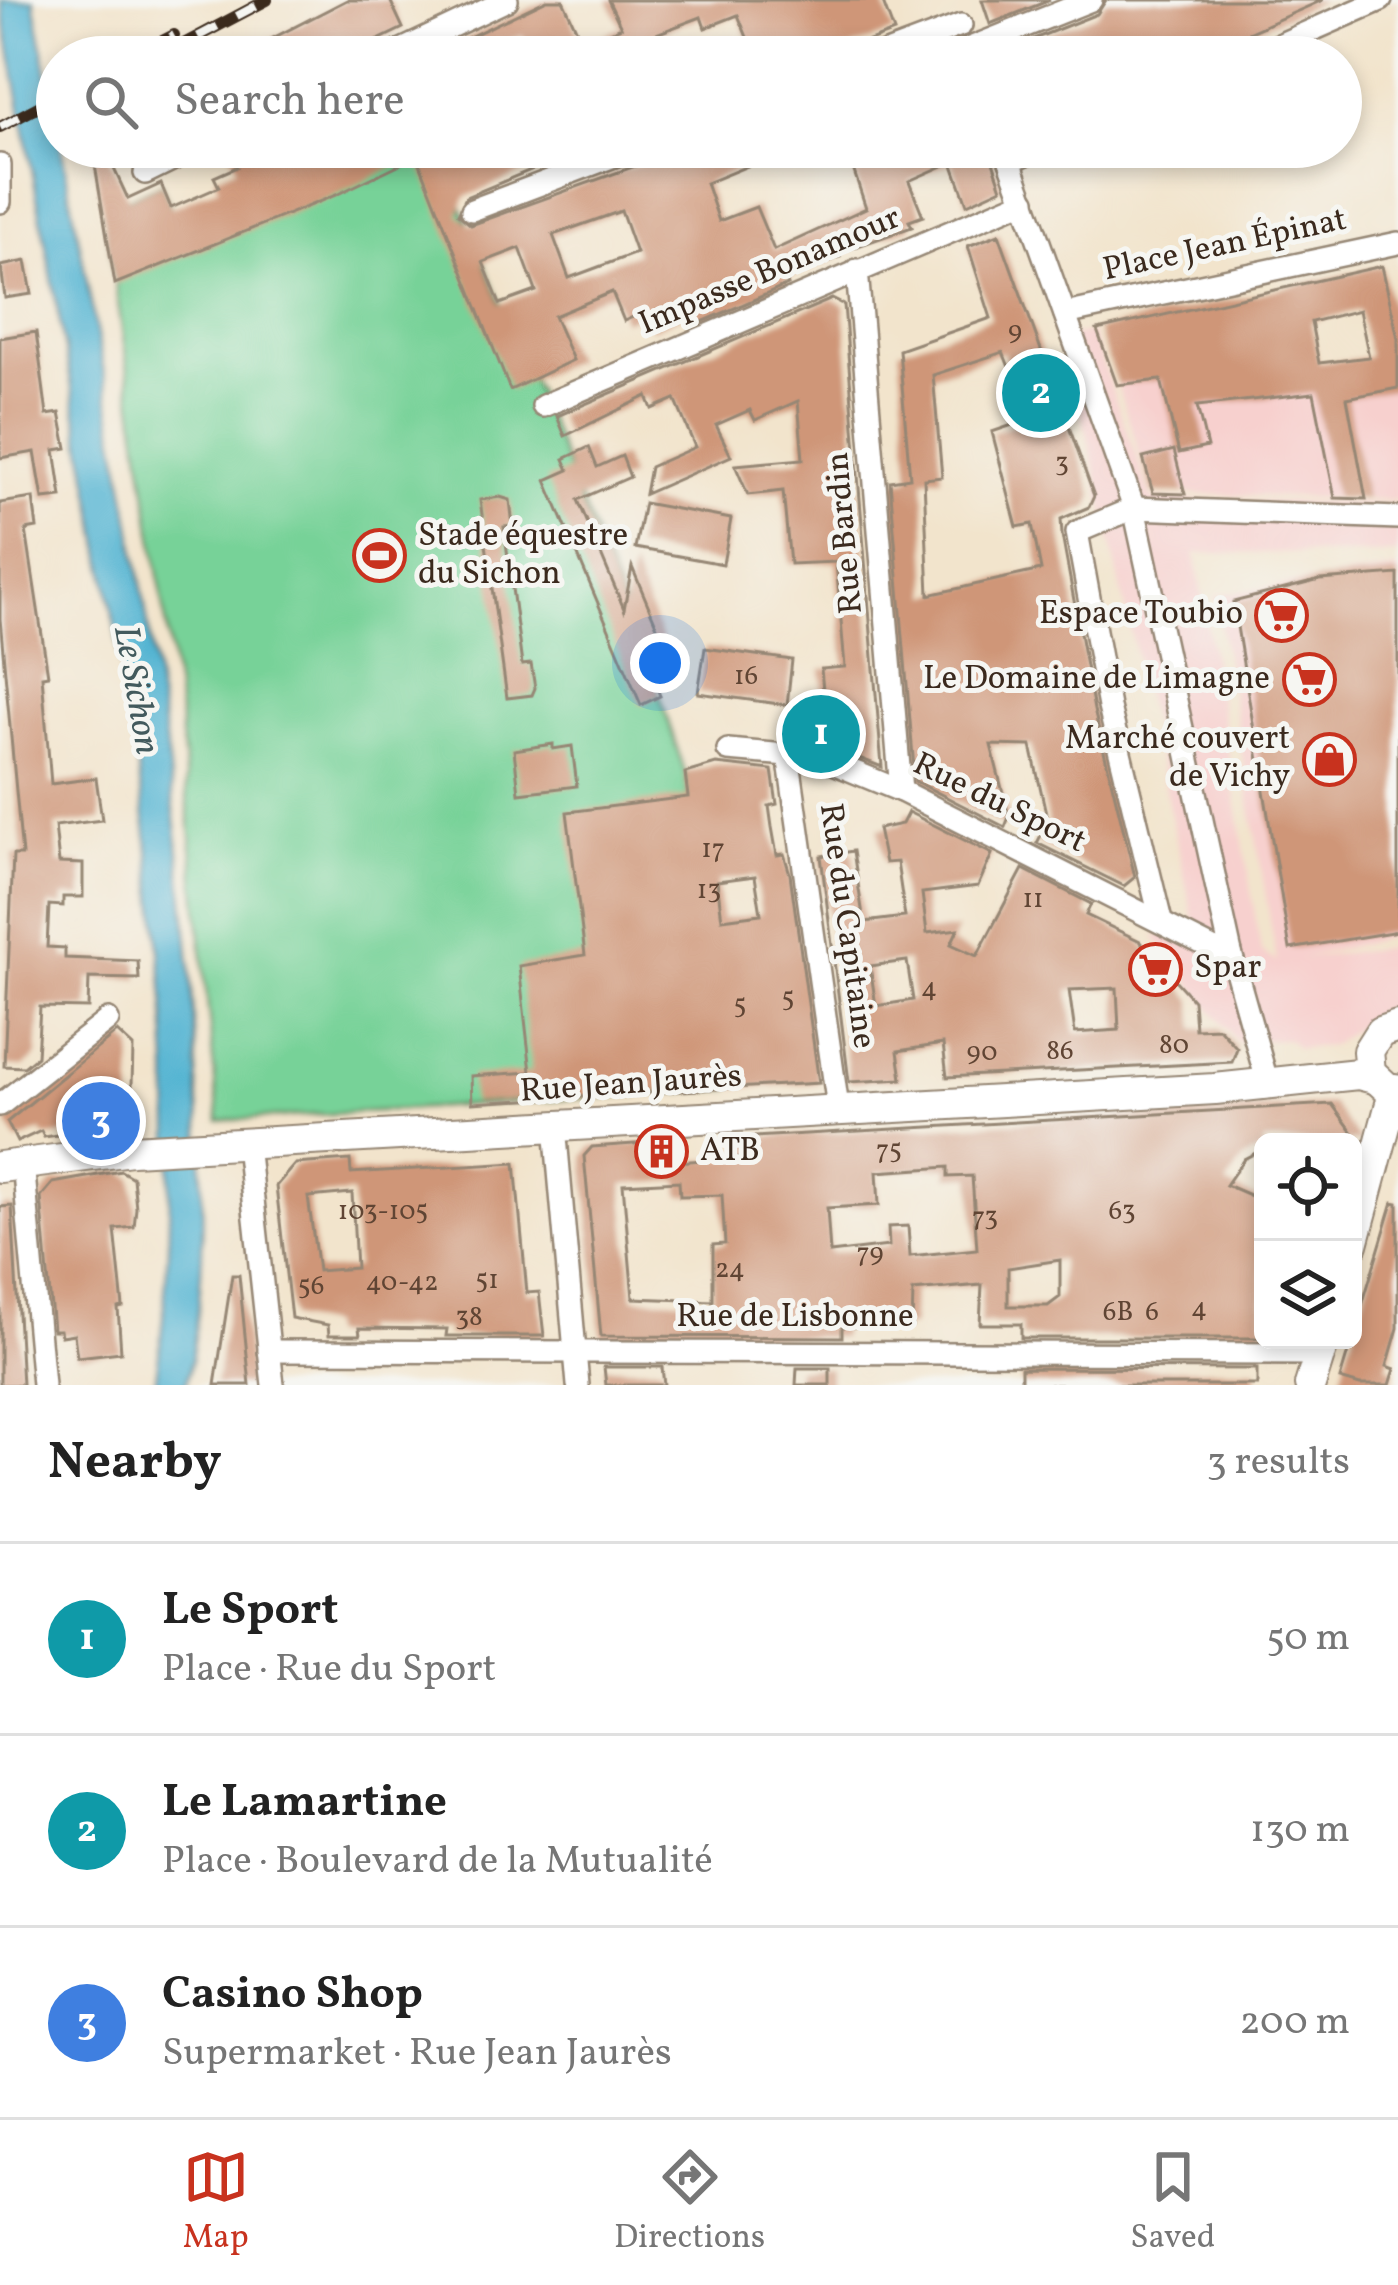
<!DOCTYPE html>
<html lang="en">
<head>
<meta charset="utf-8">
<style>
	:root { --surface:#fff; --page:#f2f2f2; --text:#222; --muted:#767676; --line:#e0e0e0; --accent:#c8321e }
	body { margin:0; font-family:Vollkorn,serif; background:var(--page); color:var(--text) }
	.controls { position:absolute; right:36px; bottom:36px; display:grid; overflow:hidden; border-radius:18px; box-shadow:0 6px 18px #0003 }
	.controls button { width:108px; height:108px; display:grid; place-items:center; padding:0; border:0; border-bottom:3px solid var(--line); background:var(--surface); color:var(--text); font:60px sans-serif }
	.you { position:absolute; left:660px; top:663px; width:42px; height:42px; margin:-30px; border:9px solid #fff; border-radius:50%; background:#1a73e8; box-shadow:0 0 0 18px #1a73e833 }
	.badge { display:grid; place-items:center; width:78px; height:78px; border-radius:50%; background:var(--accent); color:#fff; font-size:39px; font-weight:700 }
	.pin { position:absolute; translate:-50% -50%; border:6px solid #fff; box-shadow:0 3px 12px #0006 }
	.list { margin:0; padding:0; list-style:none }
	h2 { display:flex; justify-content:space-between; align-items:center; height:156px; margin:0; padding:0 48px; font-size:51px }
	h2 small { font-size:39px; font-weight:400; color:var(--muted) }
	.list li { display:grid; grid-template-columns:78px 1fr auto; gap:36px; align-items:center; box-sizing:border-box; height:192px; padding:0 48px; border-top:3px solid var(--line) }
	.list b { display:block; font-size:45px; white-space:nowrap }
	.list p { margin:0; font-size:39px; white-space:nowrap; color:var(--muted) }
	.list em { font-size:39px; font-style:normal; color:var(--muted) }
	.icon { flex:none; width:66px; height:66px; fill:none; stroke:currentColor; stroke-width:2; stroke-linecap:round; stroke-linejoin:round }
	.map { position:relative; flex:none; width:1398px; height:1385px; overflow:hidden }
	.search { position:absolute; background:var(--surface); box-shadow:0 6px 18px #0003; left:36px; right:36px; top:36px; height:132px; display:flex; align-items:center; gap:30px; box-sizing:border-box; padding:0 42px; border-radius:66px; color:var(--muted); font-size:45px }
	.sheet { height:732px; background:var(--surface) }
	nav { display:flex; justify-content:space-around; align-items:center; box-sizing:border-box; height:168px; border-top:3px solid var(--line); background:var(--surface); font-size:33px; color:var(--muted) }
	nav a { display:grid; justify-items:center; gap:6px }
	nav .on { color:var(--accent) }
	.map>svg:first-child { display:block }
</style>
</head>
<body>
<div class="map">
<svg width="1398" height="1385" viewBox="0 0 1398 1385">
	<rect width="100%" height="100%" fill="#f6f6f2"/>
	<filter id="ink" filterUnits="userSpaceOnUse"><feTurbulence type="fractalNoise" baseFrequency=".00833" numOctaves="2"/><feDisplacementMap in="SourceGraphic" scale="24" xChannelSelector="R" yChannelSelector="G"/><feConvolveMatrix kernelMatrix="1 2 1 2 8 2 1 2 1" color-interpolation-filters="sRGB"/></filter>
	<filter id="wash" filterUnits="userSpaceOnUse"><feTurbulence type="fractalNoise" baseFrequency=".004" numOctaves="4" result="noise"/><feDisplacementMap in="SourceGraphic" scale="48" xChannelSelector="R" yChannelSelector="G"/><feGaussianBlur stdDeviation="2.7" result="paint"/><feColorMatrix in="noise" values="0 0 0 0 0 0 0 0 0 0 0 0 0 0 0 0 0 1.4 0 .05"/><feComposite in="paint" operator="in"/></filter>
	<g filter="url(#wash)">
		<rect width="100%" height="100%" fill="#f2e4cc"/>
		<g fill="#f7d0ce">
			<path d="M1091,332L1152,499L1398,504V554L1195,553L1261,951L1277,962L1215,595L1398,569V935L1299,959L1398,946V1008L1380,1010L1331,1046L1298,1048L1287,1039L1237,1042L1155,937L1194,921L1087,433L1059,337Z"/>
			<path d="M1398,354V500L1153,493L1117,385Z"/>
		</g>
		<path fill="#77d298" stroke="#597e5b" stroke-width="3" d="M437,147L660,696L685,773L729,1089L219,1121L178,704L104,210L161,184L189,253Z"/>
		<path fill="#53b4d2" stroke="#476f78" stroke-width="3" d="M1,0H34C96,344 176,696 196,1049C202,1160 211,1276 186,1385H155C196,1097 147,803 96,519C64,346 33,173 1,0Z"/>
		<g id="blocks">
			<g fill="#cf9678" fill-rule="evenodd">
				<path d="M347,0H390L403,28L343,57H236Z"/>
				<path d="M547,0H563L583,44L621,27L608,0H882L894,32L826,57H755L738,15L705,28L701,17L656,34L665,57H533L523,35L466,57L459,42Z"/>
				<path d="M982,0H1050L990,24Z"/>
				<path d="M1106,0H1323L1193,57H1002L1006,50L1097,14Z"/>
				<path d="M92,147H104L128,199L161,184L171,208L219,187L214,177L237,167L227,147H437L441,157L466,147H586L466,197L458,214L471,225L688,147H794L706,183L719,221L756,207L774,250L866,208L846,147H988L1002,188L967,204L952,162L909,181L923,216L909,221L912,227L838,253L840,257L786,279L788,285L700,323L694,310L651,329L644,312L624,321L612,292L554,316L573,360L510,390L417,156L336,195L115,284ZM621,211L636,253L569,278L553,235ZM520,248L536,291L500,304L483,262Z"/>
				<path d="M999,234L1094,496L1089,507L1061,519L1062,535L1094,710L1135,877L1124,886L1037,843L1048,822L1031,746L991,745L1009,817L1005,827L915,781L890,481L910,478L899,350L991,318L968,246ZM1003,352L1030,419L992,432L1017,527L1032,524L1041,570L929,595L924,479L942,477L933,375Z"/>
				<path d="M26,261L32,294L5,298L1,266Z"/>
				<path d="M1382,266L1398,338V388L1347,398L1366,499L1335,498L1314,393L1197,406L1207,447L1179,453L1161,380L1117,385L1097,330ZM1359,310L1369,357L1319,363L1311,322Z"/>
				<path d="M832,299L844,305L882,767L815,741L814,724L826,722L821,669L845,667L836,562L790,564L783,491L748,495L735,465L803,459L798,401L755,420L750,410L716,425L731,456L645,494L650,467L695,447L675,399L652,409L647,396L565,436L557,416Z"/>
				<path d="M36,332L47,415L60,413L67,448L55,450L62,497L43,499L35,452L0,458V338Z"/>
				<path d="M589,447L597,467L622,456L630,477L578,500L624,609L632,567L677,674L655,683L660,696L641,705L546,480L569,470L564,459Z"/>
				<path d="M1174,450L1185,494L1153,493L1143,458Z"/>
				<path d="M500,497L510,500L513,526L504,527L522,665L531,664L535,688L532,695L507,698L480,500Z"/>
				<path d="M33,498L37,528L26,530L48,675L42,676L51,784L96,778L102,820L55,826L59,863L83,864V897H63V906L49,905L47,947L65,948V958L138,961L139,979L89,978L88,1008L40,1007L37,1056L24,1067L4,1066L13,855H22L0,619V503Z"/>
				<path d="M644,503L731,519L723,564L635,548Z"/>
				<path d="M1398,574V931L1290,949L1233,602L1320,580Z"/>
				<path d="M705,648L792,660L787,705L698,693Z"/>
				<path d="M553,744V749L572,746L577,786L519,793L514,750Z"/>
				<path d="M716,764L772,770L777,804L769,806L772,827L777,855L784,854L790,874L819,1083L472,1103L471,1076L531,1072L519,966L585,955L567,812L688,797L685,773ZM755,876L761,914L722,919L717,881Z"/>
				<path d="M908,812L992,854L978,886L922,893L927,933L958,929L951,944L977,956L1023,869L1091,904L1086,915L1140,941L1193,1000L1195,1029L1219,1028L1237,1048L1232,1062L947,1077L943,1044L898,1051L902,1079L849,1082L821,856L853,851L864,922L905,917L897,862L885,863L878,829L902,824ZM907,961L913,1000L876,1006L870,966ZM1117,988L1119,1030L1075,1033L1069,990Z"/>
				<path d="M117,1032L133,1047L131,1124L44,1137L41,1131L17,1142L7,1122Z"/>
				<path d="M1332,1104L1360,1142H1263V1149L1244,1159L1226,1185L1263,1201V1338H1021V1324H980L982,1285L913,1291L912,1327H842V1337L601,1336L584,1156L592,1147L676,1141L678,1162L743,1157L737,1138ZM948,1167V1177L972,1176L977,1249L910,1256L908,1226L888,1227L889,1246L830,1253L827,1208L879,1205L877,1172ZM679,1181L680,1196L722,1195L725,1244L713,1245V1301L633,1298L623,1184ZM1060,1260V1297L1048,1306H1008V1268Z"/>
				<path d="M350,1160L351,1173L515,1163L527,1293L539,1292L544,1336H446L447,1329L359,1328L360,1335H329L328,1325L291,1318L276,1186L295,1164ZM352,1193L356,1268L318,1271L308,1197Z"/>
				<path d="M121,1171L133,1178L136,1208L134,1227L115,1229L123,1307L118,1308L121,1352L77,1357L74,1334L61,1336L60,1330H53L41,1197L53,1183Z"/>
				<path d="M1393,1202L1398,1203V1328L1387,1366L1395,1369L1390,1385H1360L1340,1379Z"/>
				<path d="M12,1206L22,1385H0V1207Z"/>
				<path d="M232,1275H239L250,1385H215Z"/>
				<path d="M604,1367H662L664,1385H606Z"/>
				<path d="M797,1368H830V1385H796Z"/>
				<path d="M1021,1368L1257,1369V1385H1021Z"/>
			</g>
		</g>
	</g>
	<g filter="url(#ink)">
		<use href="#blocks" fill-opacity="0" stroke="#968775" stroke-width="3"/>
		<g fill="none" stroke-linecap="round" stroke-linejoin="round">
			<defs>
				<g id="street">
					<path d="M970,48L1091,0"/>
					<path d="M387,57L507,0"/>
					<path d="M876,57L961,25"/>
					<path d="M1251,57L1381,0"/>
					<path d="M1005,147L1134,508L1231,953L1267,1081"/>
					<path d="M1010,161L1043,147"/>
					<path d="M0,165V202"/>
					<path d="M145,173L198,147"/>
					<path d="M472,210L638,147"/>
					<path d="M857,270L901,791"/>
					<path d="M1065,314L1398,243"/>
					<path d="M543,406L1025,200"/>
					<path d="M728,750L821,758L901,791L1213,949L1231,953"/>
					<path d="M788,754L838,1108"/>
					<path d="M1161,921L1109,707L1077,532L1134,508L1398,518"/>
					<path d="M0,1105L108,1020"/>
					<path d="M555,1126L578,1385"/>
					<path d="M247,1144L273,1385"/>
					<path d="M23,1162L43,1385"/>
					<path d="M269,1351L1320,1354"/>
				</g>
				<g id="secondary">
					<path d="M1385,1086L1370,1072L1368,1051L1380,1032L1398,1026"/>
					<path d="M0,1167L132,1150L1215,1089L1358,1074L1374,1078"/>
					<path d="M1353,1244L1395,1089"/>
					<path d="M1310,1385L1324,1340"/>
				</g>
			</defs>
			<use href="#street" stroke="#968775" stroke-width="26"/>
			<use href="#secondary" stroke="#968775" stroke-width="34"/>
			<use href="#street" stroke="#fff" stroke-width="21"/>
			<use href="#secondary" stroke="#fff" stroke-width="30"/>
			<defs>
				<g id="rail">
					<path d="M131,57L174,35"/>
					<path d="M159,57L267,0"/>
					<path d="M0,127L57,97"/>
				</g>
			</defs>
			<use href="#rail" stroke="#3b2a1e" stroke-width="12"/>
			<use href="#rail" stroke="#f6f6f2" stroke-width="8" stroke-dasharray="22" stroke-linecap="butt"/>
		</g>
	</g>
	<defs>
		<symbol id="stadium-ring" viewBox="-11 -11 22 22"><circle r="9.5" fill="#f6f6f2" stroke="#c8321e" stroke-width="1.5"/><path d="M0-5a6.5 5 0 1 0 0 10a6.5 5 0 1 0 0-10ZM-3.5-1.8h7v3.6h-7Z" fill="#c8321e"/></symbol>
		<symbol id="supermarket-ring" viewBox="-11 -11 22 22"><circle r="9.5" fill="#f6f6f2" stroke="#c8321e" stroke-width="1.5"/><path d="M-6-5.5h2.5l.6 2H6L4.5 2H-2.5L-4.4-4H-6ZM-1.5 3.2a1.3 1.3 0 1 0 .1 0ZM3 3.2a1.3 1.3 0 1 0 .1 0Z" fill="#c8321e"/></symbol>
		<symbol id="shop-ring" viewBox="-11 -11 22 22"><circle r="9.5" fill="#f6f6f2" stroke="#c8321e" stroke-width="1.5"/><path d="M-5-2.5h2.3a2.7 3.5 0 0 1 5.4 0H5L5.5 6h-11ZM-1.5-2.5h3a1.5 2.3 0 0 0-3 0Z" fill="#c8321e"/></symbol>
		<symbol id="building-ring" viewBox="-11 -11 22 22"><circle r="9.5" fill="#f6f6f2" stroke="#c8321e" stroke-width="1.5"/><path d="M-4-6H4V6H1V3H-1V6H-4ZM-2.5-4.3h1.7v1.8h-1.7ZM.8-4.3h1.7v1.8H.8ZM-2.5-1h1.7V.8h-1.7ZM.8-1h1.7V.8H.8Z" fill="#c8321e"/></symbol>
	</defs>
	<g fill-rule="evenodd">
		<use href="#stadium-ring" x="350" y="526" width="59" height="59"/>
		<use href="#supermarket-ring" x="1252" y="586" width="59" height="59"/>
		<use href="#supermarket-ring" x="1280" y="650" width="59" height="59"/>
		<use href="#shop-ring" x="1300" y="730" width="59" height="59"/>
		<use href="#supermarket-ring" x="1126" y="940" width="59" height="59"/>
		<use href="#building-ring" x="632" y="1122" width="59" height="59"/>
	</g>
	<g text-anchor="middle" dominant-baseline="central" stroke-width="10" stroke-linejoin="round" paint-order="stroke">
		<g font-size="27" fill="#604534">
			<text x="1015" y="332">9</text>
			<text x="1062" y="464">3</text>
			<text x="746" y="677">16</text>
			<text x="713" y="850">17</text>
			<text x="709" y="891">13</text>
			<text x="1033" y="900">11</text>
			<text x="929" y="989">4</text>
			<text x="788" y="999">5</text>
			<text x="740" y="1006">5</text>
			<text x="1174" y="1046">80</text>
			<text x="1060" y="1052">86</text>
			<text x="982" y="1053">90</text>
			<text x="889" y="1151">75</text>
			<text x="383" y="1212">103-105</text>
			<text x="1122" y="1212">63</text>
			<text x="985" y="1218">73</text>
			<text x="870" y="1254">79</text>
			<text x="730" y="1270">24</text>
			<text x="487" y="1281">51</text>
			<text x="402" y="1283">40-42</text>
			<text x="311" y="1287">56</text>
			<text x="1199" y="1309">4</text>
			<text x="1118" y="1313">6B</text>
			<text x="1152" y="1313">6</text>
			<text x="469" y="1318">38</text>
		</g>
		<g font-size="33" fill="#3b2a1e" stroke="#f6f6f2">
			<text transform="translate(1225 246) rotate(-12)">Place Jean Épinat</text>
			<text transform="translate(770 272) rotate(-23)">Impasse Bonamour</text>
			<text transform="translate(846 533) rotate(-95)">Rue Bardin</text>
			<text transform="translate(999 804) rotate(26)">Rue du Sport</text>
			<text transform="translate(846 926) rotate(82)">Rue du Capitaine</text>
			<text transform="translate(631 1085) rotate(-4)">Rue Jean Jaurès</text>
			<text x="795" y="1318">Rue de Lisbonne</text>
		</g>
		<g font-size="33" fill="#3b2a1e" stroke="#f6f6f2" text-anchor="start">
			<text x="418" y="537">Stade équestre<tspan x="418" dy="38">du Sichon</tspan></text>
			<text x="1243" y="615" text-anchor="end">Espace Toubio</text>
			<text x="1270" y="680" text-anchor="end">Le Domaine de Limagne</text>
			<text x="1290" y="740" text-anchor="end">Marché couvert<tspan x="1290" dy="38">de Vichy</tspan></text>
			<text x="1194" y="969">Spar</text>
			<text x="700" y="1152">ATB</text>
		</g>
		<g font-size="36" font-style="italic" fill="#435a5d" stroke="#f6f6f2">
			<text transform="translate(135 690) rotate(80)">Le Sichon</text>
		</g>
	</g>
</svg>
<div class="controls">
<button><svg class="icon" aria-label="locate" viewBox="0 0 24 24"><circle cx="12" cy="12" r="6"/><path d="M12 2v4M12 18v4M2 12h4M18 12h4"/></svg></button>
<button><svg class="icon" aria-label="layers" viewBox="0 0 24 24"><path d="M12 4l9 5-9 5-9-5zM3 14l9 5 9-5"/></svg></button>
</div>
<div class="you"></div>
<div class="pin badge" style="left:821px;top:734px;background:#0f9aa8">1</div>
<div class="pin badge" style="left:1041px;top:393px;background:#0f9aa8">2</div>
<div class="pin badge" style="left:101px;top:1121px;background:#3f7fe0">3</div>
<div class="search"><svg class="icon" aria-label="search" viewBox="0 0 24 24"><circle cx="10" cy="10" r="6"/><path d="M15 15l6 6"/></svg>Search here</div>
</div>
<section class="sheet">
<h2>Nearby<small>3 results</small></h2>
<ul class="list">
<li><span class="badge" style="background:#0f9aa8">1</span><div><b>Le Sport</b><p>Place · Rue du Sport</p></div><em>50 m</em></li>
<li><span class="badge" style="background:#0f9aa8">2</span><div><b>Le Lamartine</b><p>Place · Boulevard de la Mutualité</p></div><em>130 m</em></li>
<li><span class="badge" style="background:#3f7fe0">3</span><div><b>Casino Shop</b><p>Supermarket · Rue Jean Jaurès</p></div><em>200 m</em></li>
</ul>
</section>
<nav>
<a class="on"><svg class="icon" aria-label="map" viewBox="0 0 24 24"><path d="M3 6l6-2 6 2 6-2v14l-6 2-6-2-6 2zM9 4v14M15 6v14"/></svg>Map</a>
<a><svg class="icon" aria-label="directions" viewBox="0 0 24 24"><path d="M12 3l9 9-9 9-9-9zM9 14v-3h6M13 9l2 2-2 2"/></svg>Directions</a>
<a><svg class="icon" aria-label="saved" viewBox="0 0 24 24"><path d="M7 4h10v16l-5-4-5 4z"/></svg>Saved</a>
</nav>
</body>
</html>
